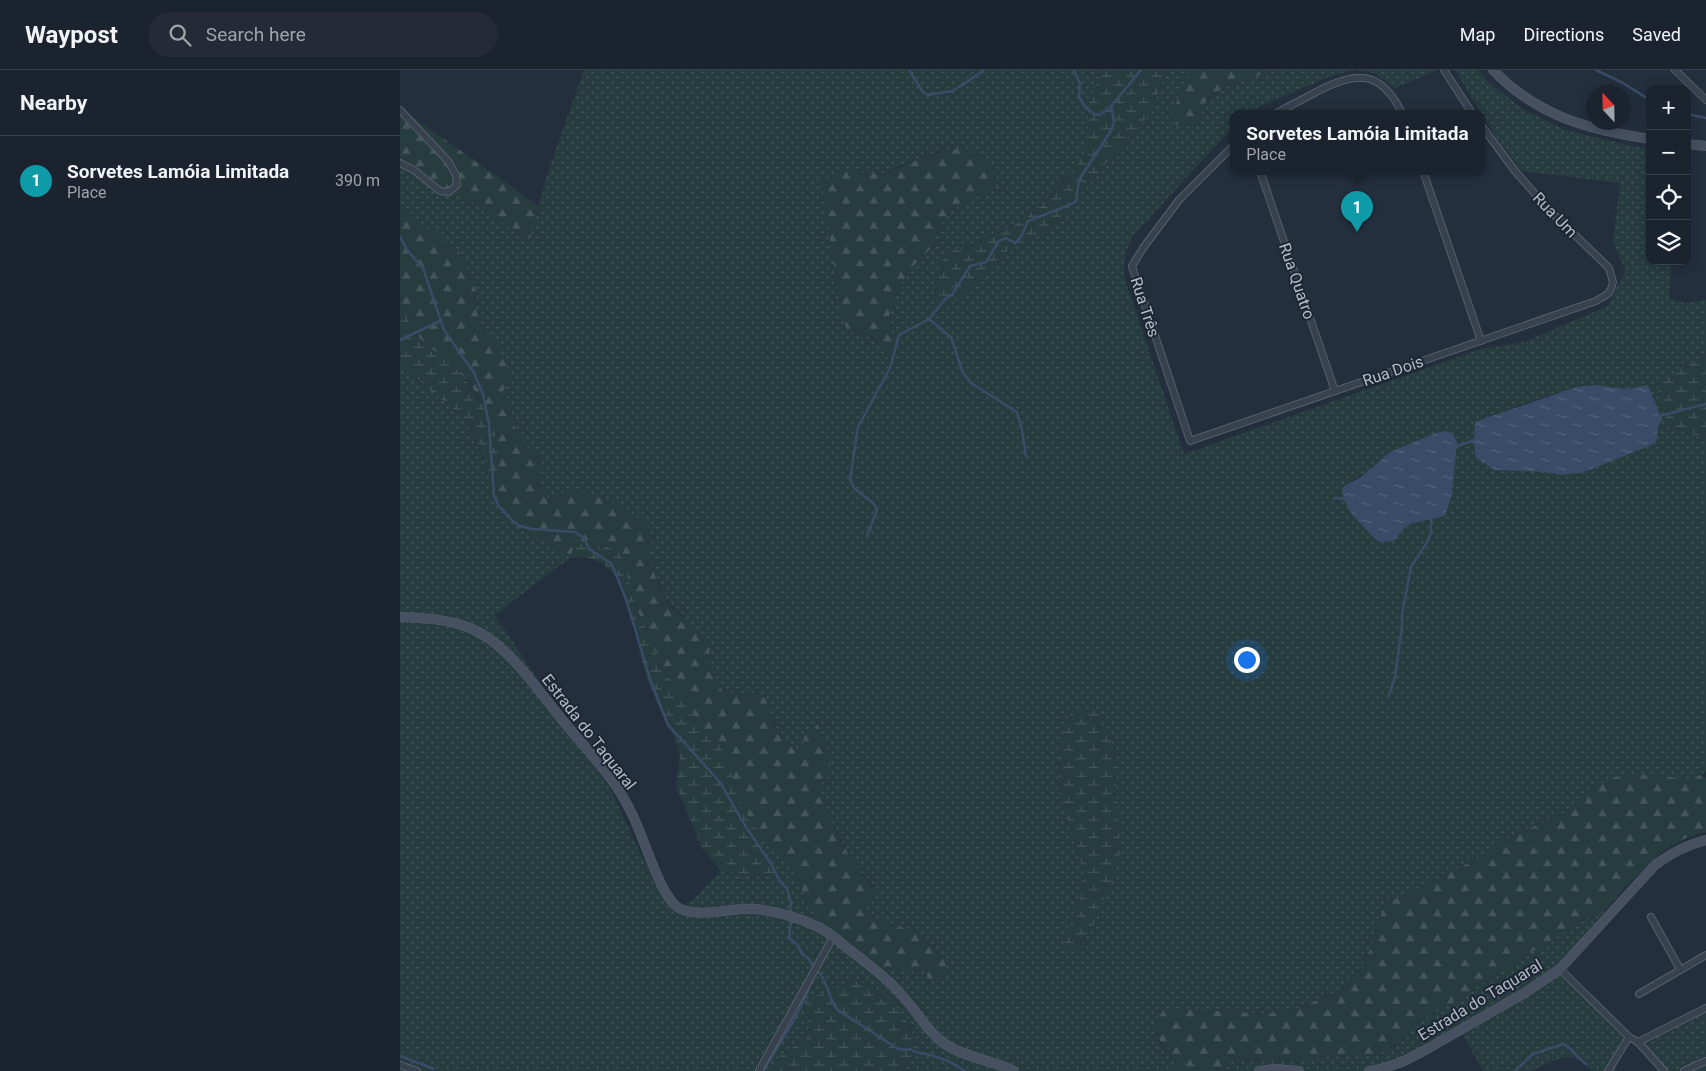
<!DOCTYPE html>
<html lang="en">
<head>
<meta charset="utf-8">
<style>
	:root { --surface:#1b232e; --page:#242b36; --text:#f1f3f6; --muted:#a0a4aa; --line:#39404a; --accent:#db2777 }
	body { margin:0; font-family:Roboto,sans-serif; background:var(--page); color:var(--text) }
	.controls { position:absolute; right:15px; top:15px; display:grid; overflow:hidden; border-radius:10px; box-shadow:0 2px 12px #0003 }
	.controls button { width:45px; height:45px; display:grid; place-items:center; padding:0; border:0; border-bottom:1px solid var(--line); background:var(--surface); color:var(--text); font:25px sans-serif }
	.compass { position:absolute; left:1186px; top:15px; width:45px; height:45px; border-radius:50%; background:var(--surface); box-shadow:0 2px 12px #0003; rotate:338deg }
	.you { position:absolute; left:846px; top:589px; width:18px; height:18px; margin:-12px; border:4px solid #fff; border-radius:50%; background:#1a73e8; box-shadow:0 0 0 8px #1a73e833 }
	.badge { display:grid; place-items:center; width:32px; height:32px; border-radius:50%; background:var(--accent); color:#fff; font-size:16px; font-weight:700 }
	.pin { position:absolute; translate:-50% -41px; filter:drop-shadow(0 1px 2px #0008) }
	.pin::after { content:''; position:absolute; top:26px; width:18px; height:15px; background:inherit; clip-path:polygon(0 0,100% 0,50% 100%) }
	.popup { position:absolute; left:830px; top:40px; width:255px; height:65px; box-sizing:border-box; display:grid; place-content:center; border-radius:10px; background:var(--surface); filter:drop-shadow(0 1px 4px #0005); font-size:16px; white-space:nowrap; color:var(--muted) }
	.popup b { font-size:19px; color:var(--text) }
	.popup::after { content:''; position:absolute; left:50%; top:100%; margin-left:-10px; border:10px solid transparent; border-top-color:var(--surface) }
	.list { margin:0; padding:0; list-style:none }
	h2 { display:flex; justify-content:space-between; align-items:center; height:65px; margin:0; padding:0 20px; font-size:21px }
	h2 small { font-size:16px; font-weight:400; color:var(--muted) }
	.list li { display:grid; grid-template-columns:32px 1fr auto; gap:15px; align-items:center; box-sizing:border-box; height:90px; padding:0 20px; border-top:1px solid var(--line) }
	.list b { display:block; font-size:19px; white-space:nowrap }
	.list p { margin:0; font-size:16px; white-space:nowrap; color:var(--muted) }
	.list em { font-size:16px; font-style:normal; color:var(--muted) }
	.icon { flex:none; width:28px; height:28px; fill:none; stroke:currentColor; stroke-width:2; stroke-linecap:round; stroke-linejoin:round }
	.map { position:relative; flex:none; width:1306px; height:1001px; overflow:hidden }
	header { display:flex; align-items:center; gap:30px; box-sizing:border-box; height:70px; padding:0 25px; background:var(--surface); border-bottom:1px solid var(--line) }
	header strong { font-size:24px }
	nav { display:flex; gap:28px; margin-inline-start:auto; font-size:18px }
	.search { width:350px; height:45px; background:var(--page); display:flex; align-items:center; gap:12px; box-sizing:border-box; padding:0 18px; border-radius:28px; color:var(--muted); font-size:19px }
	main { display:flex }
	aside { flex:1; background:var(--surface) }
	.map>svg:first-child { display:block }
</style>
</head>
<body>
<header>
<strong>Waypost</strong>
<div class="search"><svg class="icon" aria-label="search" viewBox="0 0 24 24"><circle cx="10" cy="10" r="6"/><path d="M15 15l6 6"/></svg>Search here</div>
<nav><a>Map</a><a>Directions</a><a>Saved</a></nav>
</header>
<main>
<aside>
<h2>Nearby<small></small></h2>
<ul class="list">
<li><span class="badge" style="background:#0f9aa8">1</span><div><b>Sorvetes Lamóia Limitada</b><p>Place</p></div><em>390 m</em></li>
</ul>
</aside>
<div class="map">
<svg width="1306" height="1001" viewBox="0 0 1306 1001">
	<defs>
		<pattern id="grass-dots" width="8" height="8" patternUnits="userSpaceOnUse" patternTransform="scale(1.25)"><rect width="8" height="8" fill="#263c3f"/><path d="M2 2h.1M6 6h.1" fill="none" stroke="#435659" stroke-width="1.8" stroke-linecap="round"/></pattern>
		<pattern id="forest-firs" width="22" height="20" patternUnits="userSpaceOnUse" patternTransform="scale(1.25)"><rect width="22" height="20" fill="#263c3f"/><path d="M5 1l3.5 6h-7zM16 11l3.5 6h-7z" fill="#435659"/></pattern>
		<pattern id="wetland-marsh" width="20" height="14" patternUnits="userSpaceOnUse" patternTransform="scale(1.25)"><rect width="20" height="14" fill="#263c3f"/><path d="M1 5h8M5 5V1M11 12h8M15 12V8" fill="none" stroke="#435659"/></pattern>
		<pattern id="water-ripples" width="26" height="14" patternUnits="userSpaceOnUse" patternTransform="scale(1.25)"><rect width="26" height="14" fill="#394c67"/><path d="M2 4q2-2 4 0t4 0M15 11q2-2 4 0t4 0" fill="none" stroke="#53647b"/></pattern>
	</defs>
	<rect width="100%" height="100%" fill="#242f3e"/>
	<g fill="url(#grass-dots)" fill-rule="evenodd">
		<path d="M184,0H704L700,5L688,46L689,66L686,81L679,94L641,135L622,151L574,174L553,180L544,188L539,199L535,227L548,234L559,230L604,183L621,172L649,160L729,66L747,48L764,9L766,0H792L773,39L800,46L801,39L810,27L831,14L877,0H955L934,5L860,36L850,43H833V57L733,166L725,184L724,207L784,384L1081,279L1124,272L1208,236L1225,201L1213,171L1220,113L1122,101L1096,67L1055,0H1078L1087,11L1123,39L1165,60L1237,77L1250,76V191H1272L1269,229L1286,233L1306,230V288L1281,297L1269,354L1277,359L1306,369V702L1291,709L1271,708L1190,727L1177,737L1108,768L1075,790L984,835L972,876L954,910L933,924L893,940L869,944L771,938C760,943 753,955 757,967C762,979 773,989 779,1001H496L510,988L517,976L510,956L482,922L457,910H449L434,921L410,927L405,941L410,955L411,966C397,978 377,981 371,1001H0V297L10,300L18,311L46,332L65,350L76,370L103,441L108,448L134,466L171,487L95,545L209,716L256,816L265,827L282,836L293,830L322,799L341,804L361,803L367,805C365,796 358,768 359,762L381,784L392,800L415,845L473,901L495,898L501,901H509L517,898L525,901L528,908L547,891L536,878L515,862L465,844L462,841L473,815L454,794L433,755L418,718L424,709L404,668L401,680L395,679L382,670L374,652L354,623L324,624C312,603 308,598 310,573L265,529L254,500L251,486V467L161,425L151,432C137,417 136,405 142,385L128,378L121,371L113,353L110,332L102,323L108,312L98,277L81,257L77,241L76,221L60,183L0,137V94L56,124L68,129L86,142L129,169L150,96ZM540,81L599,114L596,117L553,139L543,150L532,177L513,196L505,207L496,225L489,245L492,265L490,290C478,276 475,262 454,263L442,247L422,111L459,103L471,104L486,103L498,96ZM1196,315L1226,319L1248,315L1262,349L1256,367L1162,405L1144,402L1094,400L1076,387L1117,336L1161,322ZM963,404H965L1043,447L1010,454L1005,457L994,471L943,417ZM672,642L716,712L718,760L722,777L684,872L673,849L680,830L684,805L675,769L658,719V697L668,648Z"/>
		<path d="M956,0H1037L995,18L974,3Z"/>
		<path d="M1208,837L1160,894L1227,969L1216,989V1001H1191L1181,989L1167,987L1152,991L1132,1001H1083L1060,960L990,1001H823L834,988L862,990L971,985L997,976L1008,966L1012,954L1033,944L1191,845Z"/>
		<path d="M1306,934V1001H1269L1243,972Z"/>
	</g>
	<g fill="url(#forest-firs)">
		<path d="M792,0H877L831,14L810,26L801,39L800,46L789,57L779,56L771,52L773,39Z"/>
		<path d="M0,38L139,136L130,169L86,142L68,129L56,125L0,94Z"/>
		<path d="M562,78C578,82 593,98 599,114L596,117L553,139L543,150L532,177L513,196L505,207L496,225L489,245L492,265L500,273L490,290L473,267L463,263L448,262L442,247L421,111L446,100L470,104L486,103L528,85Z"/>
		<path d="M0,137L60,183L76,221L77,241L81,257L98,277L109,301L108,312L102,323L110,332L113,353L121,371L128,378L143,385C136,405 137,417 151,432C156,429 161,423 166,421C183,415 239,443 248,457C254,465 250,478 251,487C253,501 258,515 264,527C271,541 289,550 300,561C304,565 307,569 310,573C308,598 312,603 324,624L354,623L365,628C372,648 377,675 401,680C404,670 405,655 418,655C425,672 433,688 429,706L424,709L419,719C428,744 439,770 454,793C461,805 472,811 474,825L463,841L465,844L515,862L536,878L547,891L543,904L533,911L528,908L525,901L517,898L509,901H501L495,898L473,901L415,845L392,800L381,784L365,769L354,755L341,735L317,669L302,657L262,598L239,544L217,472L200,480L188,470L172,481L171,487L134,466L108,448L103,441L93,416L99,390L95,368L80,329L68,311L49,292L24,273L12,259L0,226Z"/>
		<path d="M1236,704L1291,709L1300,705L1306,708V762L1286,768L1265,779L1231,811L1208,837L1191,845L1033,944L1012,954L1008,966L997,975L971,985L862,990L834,988L823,1001H779C771,984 736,952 771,938L869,944L893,940L933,924L954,910L972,876L984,835L1075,790L1108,768L1177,737L1190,727L1191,721L1209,708Z"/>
	</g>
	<g fill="url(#wetland-marsh)">
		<path d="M704,0H766L764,9L747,48L729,66L649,160L621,172L604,183L559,230L547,234L535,227C536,214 536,197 545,187C552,178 563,178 572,174C588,168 606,160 621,151C638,141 666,111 678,94C690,78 687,65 688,47C689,31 695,12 704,0Z"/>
		<path d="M0,226C4,236 7,248 12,258C20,274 37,281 49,292C73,314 99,355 99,389C99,397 95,407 93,416C86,396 77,364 64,349C47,330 24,320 10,300L0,297Z"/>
		<path d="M1306,288V369L1277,359L1269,354L1257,316L1281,297Z"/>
		<path d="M187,470L200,480L217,472L239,544L262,598L302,657L317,669L327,689L341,735L359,762C357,777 375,789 376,803L375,805L361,803L341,804L320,800L301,776L276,716L280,685L274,666L262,645L246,606L240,585L235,560L226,537L223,518L216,507L203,493L188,488L171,487L172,481Z"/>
		<path d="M699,639L716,688L718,760L722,777L712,809L695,852L680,877L674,881L667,882L665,872L680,830L684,805L675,769L658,719L659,687L668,648L672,642Z"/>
		<path d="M449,910C483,911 508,946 517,976L510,988L496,1001H371C377,981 397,978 411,966C410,954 405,944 405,932L410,927L434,921Z"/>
	</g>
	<g fill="url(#water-ripples)">
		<path d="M1196,315L1226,319L1248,315L1262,349L1258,358L1256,373L1192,399L1180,403L1161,405L1144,402L1094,400L1076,387L1074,374L1075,352L1176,317Z"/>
		<path d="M1046,361L1053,364L1057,372L1052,424L1045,446L1010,454L1005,457L994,471L980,472L975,469C963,455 939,437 943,417L961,407L990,382L1036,363Z"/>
	</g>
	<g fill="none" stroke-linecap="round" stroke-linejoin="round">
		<g stroke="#394c67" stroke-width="2.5">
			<path d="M509,0L523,22L528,25L552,21L564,14L584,0"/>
			<path d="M674,0L680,14L679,27L685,37L694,44L699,45L708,40L741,0"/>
			<path d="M1196,0L1223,13L1250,30"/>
			<path d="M1287,44L1306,48"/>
			<path d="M0,167L8,181L23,198L44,260L74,303L83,324L89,354L94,425L98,435L115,453L120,456L132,459L175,462L184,468L189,479L212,494L227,532L250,609L268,655L320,712L344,754L371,794L379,810L387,819L391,833L390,843"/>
			<path d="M529,249L551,267L563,303L571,313L617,342L622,360L626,386"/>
			<path d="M0,270L40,251"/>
			<path d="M1259,346L1306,334"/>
			<path d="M1054,377L1075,370"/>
			<path d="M934,428L946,429"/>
			<path d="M467,466L477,440L474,434L454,418L450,409L458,357L490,298L499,265L529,249L547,227L552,225L570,196L586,192L599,171L606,168L615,173L621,167L628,151L667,136L676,131L679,110L712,59L714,52L711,36"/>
			<path d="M989,625L995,607L1002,557V544L1011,497L1029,469L1031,461V446"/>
			<path d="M391,849L389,868L398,875L402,884L409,889C411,896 417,899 421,905C428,915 430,932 438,940L498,979L505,980L510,979C517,984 524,983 533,986C545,989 555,994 565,1001"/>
			<path d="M0,986L34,999"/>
			<path d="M363,1001C380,972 399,946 410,915"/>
			<path d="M1115,1001L1133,984L1163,974C1173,977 1176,988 1186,994"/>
		</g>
		<defs>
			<g id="street">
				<path d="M1044,0L1072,43"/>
				<path d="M1275,0L1306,30"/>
				<path d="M0,40L48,91L56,105L57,115L49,122L40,121L14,100L0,93"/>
				<path d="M877,43C890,35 904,29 918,21C957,1 981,0 1002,43"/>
				<path d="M833,76L779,130L743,178L732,196L790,371L1196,231L1208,224L1211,219L1213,212L1209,198L1151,142L1115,101L1081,55"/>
				<path d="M860,101L935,321"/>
				<path d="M1023,101L1081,271"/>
				<path d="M1251,847L1280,899"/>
				<path d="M1160,899L1229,967L1238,972L1264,1001"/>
				<path d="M1239,924L1306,885"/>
				<path d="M1238,972L1306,938"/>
				<path d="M0,995L17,1001"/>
				<path d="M359,1001L433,867"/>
				<path d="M1208,1001L1229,967"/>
				<path d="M1284,1001L1306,991"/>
			</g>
			<g id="secondary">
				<path d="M1093,0C1137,46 1189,60 1250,69"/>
				<path d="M1287,74L1306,76"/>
				<path d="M0,547C25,548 50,549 72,559C107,573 140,623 164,652C188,681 216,709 232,744C243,765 259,822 276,836C294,851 334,836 357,839C377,842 397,847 416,856C427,861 437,869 446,877C464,891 484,905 499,922C515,938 526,961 545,974C566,988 592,990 614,1001"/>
				<path d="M859,1001L875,999L899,1001"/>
				<path d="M969,1001L981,999L1002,992L1022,982L1126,922L1160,899L1255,795C1272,783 1286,775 1306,770"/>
			</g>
		</defs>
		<use href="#street" stroke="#565f6c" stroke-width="8"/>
		<use href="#secondary" stroke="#565f6c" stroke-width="10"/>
		<use href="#street" stroke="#38414e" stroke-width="6"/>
		<use href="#secondary" stroke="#465061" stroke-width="9"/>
	</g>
	<g text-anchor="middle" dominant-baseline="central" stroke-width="4" stroke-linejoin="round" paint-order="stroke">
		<g font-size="16" fill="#b4bcc9" stroke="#1d2633">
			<text transform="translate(1155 145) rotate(46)">Rua Um</text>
			<text transform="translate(897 211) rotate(71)">Rua Quatro</text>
			<text transform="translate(745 237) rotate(72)">Rua Três</text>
			<text transform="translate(993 301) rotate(-19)">Rua Dois</text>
			<text transform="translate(189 662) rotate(52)">Estrada do Taquaral</text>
			<text transform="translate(1080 930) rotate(-31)">Estrada do Taquaral</text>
		</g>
	</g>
</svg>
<div class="controls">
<button>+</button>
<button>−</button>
<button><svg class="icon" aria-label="locate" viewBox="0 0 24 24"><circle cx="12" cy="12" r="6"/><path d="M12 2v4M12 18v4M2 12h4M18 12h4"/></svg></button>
<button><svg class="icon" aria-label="layers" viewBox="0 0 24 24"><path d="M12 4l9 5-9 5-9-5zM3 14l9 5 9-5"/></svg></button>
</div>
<svg class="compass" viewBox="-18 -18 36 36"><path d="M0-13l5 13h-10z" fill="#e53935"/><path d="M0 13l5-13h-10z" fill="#a0a4aa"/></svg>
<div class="you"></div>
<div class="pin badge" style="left:957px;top:162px;background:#0f9aa8">1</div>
<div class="popup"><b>Sorvetes Lamóia Limitada</b>Place</div>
</div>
</main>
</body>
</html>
